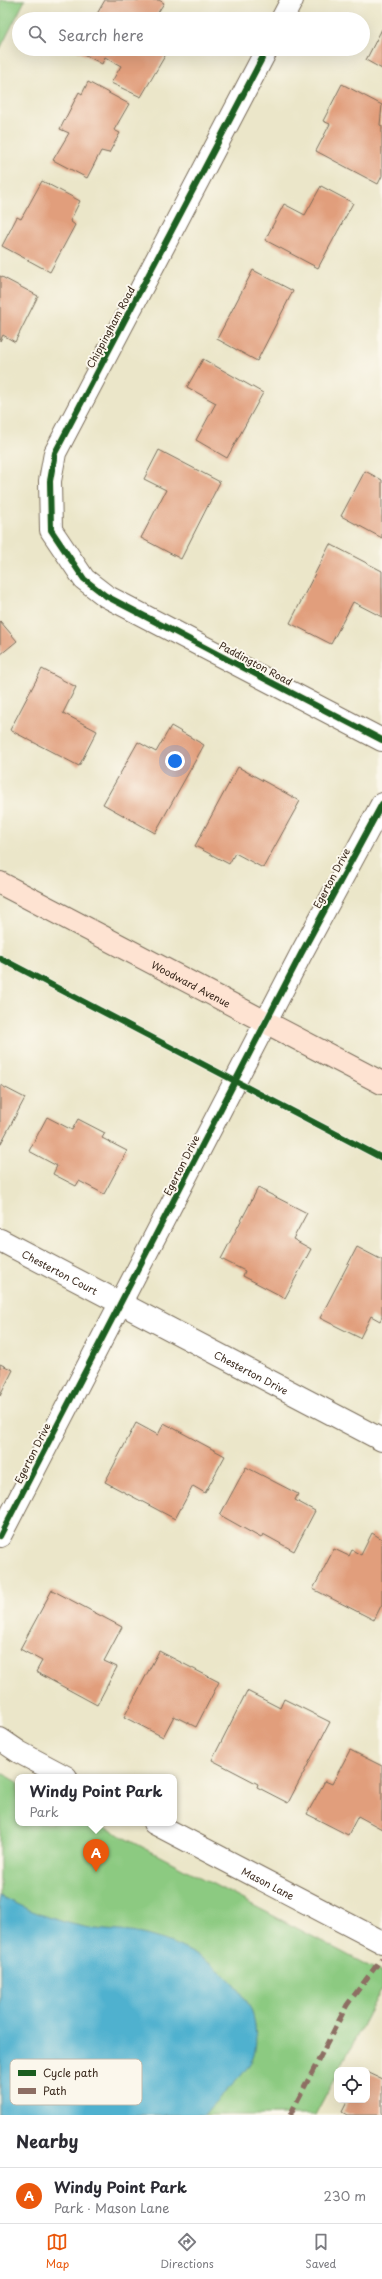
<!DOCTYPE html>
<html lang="en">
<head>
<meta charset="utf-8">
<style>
	:root { --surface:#fff; --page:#f2f2f3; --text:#2b2b33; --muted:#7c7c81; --line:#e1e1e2; --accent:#ea580c }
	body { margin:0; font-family:"Playpen Sans",sans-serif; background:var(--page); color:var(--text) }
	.controls { position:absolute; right:12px; bottom:12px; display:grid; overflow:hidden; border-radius:8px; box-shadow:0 4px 16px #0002 }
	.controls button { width:36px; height:36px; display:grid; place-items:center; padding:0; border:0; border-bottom:1px solid var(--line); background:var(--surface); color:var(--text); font:20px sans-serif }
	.you { position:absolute; left:175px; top:761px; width:14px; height:14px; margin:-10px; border:3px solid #fff; border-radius:50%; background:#1a73e8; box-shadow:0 0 0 6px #1a73e833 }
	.badge { display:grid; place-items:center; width:26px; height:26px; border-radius:50%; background:var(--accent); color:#fff; font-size:13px; font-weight:700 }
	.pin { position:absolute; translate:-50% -33px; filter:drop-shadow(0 1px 2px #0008) }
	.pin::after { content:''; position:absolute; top:21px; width:14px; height:12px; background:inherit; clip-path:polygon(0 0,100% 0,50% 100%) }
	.popup { position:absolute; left:15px; top:1774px; width:162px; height:52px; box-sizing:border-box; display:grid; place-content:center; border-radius:8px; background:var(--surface); filter:drop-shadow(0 1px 3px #0005); font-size:13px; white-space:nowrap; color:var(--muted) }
	.popup b { font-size:15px; color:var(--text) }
	.popup::after { content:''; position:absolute; left:50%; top:100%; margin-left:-8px; border:8px solid transparent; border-top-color:var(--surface) }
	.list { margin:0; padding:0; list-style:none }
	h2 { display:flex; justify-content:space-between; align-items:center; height:52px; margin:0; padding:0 16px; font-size:17px }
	h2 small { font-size:13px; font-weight:400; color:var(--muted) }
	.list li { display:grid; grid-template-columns:26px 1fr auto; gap:12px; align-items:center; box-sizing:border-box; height:56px; padding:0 16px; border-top:1px solid var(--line) }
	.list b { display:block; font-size:15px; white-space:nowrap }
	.list p { margin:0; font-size:13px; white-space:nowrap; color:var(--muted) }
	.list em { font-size:13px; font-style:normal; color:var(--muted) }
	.icon { flex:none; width:22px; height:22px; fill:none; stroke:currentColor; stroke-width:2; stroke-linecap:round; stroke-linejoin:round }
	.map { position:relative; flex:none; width:382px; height:2115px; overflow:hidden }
	.search { position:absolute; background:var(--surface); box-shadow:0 4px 16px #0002; left:12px; right:12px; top:12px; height:44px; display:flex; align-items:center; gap:10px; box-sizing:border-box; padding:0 14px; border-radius:22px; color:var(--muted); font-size:15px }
	.sheet { height:108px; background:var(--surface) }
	nav { display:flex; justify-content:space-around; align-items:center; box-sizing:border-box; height:56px; border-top:1px solid var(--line); background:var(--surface); font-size:11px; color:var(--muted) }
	nav a { display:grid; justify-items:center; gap:2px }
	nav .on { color:var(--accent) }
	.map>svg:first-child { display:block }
</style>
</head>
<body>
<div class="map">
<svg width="382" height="2115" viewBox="0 0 382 2115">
	<rect width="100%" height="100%" fill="#fbf7ec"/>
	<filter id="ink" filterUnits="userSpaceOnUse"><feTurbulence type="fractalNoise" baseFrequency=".025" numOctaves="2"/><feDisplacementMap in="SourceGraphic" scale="8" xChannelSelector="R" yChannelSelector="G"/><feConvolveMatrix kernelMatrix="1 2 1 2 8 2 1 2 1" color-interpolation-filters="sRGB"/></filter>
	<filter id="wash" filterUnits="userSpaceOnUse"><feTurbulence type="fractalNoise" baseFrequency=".012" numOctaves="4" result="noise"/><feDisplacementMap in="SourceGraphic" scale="16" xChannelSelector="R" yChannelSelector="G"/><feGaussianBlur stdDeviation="0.9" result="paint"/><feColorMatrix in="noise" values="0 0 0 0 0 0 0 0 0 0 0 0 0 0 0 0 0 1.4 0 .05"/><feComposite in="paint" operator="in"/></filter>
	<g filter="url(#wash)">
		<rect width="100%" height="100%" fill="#ebe6c9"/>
		<g fill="#8cca81" stroke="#647a50">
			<path d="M0,0H25L0,49Z"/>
			<path d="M0,1772L18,1782V1823H97L382,1973V1988L339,2070H337V2074L315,2115H0Z"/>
		</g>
		<path fill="#50b1cf" stroke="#466e76" d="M0,1896C27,1910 55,1921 85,1927C102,1931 120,1930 137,1933C180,1940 249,1977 255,2025C256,2035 257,2051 252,2060C240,2082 218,2096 204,2115H0Z"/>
		<g id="blocks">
			<g fill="#e19e7c">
				<path d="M105,0H159L164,3L154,19H94Z"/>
				<path d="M382,29V69L366,60Z"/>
				<path d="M74,49H169L141,97L111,83L121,66L105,57L102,64Z"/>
				<path d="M88,82L129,104L114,130L120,133L109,153L101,151L87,178L53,160L69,133L60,129L79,92L82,94Z"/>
				<path d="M342,84L382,105L380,125L382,126V176L378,184L316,151L330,124L323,121Z"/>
				<path d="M42,181L80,201L70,221L75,225L50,272L2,246L17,217L21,219Z"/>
				<path d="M321,186L353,203L318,268L265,240L284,204L305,215Z"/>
				<path d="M253,270L293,291L257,361L217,339Z"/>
				<path d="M0,276L38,296L15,342L3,335L0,341Z"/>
				<path d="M203,359L263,393L227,458L196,440L216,403L187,387Z"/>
				<path d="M159,450L220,482L181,559L141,538L166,490L144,479Z"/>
				<path d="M365,471L382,480V538L341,516Z"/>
				<path d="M330,544L382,571V617L353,602L331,644L290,623Z"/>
				<path d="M0,621L17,641L0,655Z"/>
				<path d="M42,669L76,687L63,713L97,731L79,766L10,730Z"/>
				<path d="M171,726L204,745L155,833L103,804L138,742L156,752Z"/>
				<path d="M238,767L300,801L263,868L235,853L229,864L195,846Z"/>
				<path d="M0,1085L25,1098L0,1145Z"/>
				<path d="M47,1117L72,1130L78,1119L105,1133L102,1138L127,1151L104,1194L79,1181L76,1186L53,1174L57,1166L29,1151Z"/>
				<path d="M258,1188L307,1213L293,1239L311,1249L285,1298L243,1276L245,1271L221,1259Z"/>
				<path d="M357,1247L382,1260V1317L380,1321L371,1316L360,1338L320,1318Z"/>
				<path d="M0,1364L13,1370L0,1396Z"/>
				<path d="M136,1423L158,1435L164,1423L225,1456L205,1493L193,1486L175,1519L105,1482Z"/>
				<path d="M246,1467L298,1494L295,1500L315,1511L294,1551L263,1534L261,1538L220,1515Z"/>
				<path d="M372,1533L382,1539V1604L374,1620L313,1589L334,1549L349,1556L352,1550L361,1555Z"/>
				<path d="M52,1590L122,1627L104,1661L117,1667L97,1705L36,1672L42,1661L20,1649Z"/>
				<path d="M159,1651L219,1682L196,1727L174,1716L163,1737L124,1717Z"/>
				<path d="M247,1691L280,1708L284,1699L330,1722L288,1803L257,1787L258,1784L212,1760Z"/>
				<path d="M350,1750L382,1766V1829L358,1816L348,1835L307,1814L325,1781L332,1784Z"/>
				<path d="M367,2072L382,2079V2115H347L342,2112L348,2100H367Z"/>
			</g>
		</g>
	</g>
	<g filter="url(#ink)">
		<use href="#blocks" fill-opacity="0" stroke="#796c5a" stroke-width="1"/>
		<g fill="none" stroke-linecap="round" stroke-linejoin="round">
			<defs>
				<g id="street">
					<path d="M282,19L292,0"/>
					<path d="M267,49L55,453L50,481L51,530L84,579L106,596L382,740"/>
					<path id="s1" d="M0,1240L382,1440"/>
					<path d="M0,1536L301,954L382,804"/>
					<path d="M0,1739L19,1752L66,1777"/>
					<path id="s2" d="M154,1823L382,1942"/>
				</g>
				<g id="secondary">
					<path id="s3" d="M0,883L382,1083"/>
				</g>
			</defs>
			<use href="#street" stroke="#796c5a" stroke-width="24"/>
			<use href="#secondary" stroke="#796c5a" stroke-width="24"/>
			<use href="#street" stroke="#fff" stroke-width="22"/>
			<use href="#secondary" stroke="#fee3d2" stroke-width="22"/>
			<path stroke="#8d6e63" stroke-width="5" stroke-dasharray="10 5" stroke-linecap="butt" d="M290,2115L347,2005L382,1958"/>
			<defs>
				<g id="cycleway">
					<path d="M267,49L55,453L50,481L51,530L84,579L106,596L382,740"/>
					<path d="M0,958L382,1158"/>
					<path d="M0,1536L301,954L382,804"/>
				</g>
			</defs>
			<use href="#cycleway" stroke="#fbf7ec" stroke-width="8"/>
			<use href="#cycleway" stroke="#1b5e20" stroke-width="6"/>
		</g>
	</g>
	<g text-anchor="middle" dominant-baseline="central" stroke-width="4" stroke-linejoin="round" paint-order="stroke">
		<g font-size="10" fill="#3b2a1e" stroke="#fbf7ec">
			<text transform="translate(110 327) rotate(-62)">Chippingham Road</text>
			<text transform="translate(256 663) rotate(28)">Paddington Road</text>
			<text transform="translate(331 878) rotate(-62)">Egerton Drive</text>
			<text stroke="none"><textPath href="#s3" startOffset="216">Woodward Avenue</textPath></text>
			<text transform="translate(181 1165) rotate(-63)">Egerton Drive</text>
			<text stroke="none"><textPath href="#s1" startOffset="68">Chesterton Court</textPath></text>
			<text stroke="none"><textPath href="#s1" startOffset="284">Chesterton Drive</textPath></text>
			<text transform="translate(32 1453) rotate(-63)">Egerton Drive</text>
			<text stroke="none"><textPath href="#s2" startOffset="129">Mason Lane</textPath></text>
		</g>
	</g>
	<rect x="10" y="2059" width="132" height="46" rx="6" fill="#fbf7ec" stroke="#c1baae" stroke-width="1"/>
	<rect x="18" y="2070" width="18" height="6" fill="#1b5e20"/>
	<rect x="18" y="2088" width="18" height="6" fill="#8d6e63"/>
	<g font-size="11" fill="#3b2a1e">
		<text x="43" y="2077">Cycle path</text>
		<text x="43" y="2095">Path</text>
	</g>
</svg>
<div class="controls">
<button><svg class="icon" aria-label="locate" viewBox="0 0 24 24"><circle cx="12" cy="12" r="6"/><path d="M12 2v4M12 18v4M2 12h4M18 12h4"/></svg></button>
</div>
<div class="you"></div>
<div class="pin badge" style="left:96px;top:1872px">A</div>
<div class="popup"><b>Windy Point Park</b>Park</div>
<div class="search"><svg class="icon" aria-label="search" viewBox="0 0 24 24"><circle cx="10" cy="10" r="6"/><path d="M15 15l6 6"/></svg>Search here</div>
</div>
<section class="sheet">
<h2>Nearby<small></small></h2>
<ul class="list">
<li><span class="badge">A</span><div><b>Windy Point Park</b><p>Park · Mason Lane</p></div><em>230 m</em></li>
</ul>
</section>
<nav>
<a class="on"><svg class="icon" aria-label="map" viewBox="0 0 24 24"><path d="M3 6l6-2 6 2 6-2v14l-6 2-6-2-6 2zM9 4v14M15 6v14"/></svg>Map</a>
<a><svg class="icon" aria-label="directions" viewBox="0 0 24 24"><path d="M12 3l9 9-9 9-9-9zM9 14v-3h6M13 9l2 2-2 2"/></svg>Directions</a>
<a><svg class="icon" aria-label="saved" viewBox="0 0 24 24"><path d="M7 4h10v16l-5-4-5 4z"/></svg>Saved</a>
</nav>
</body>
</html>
